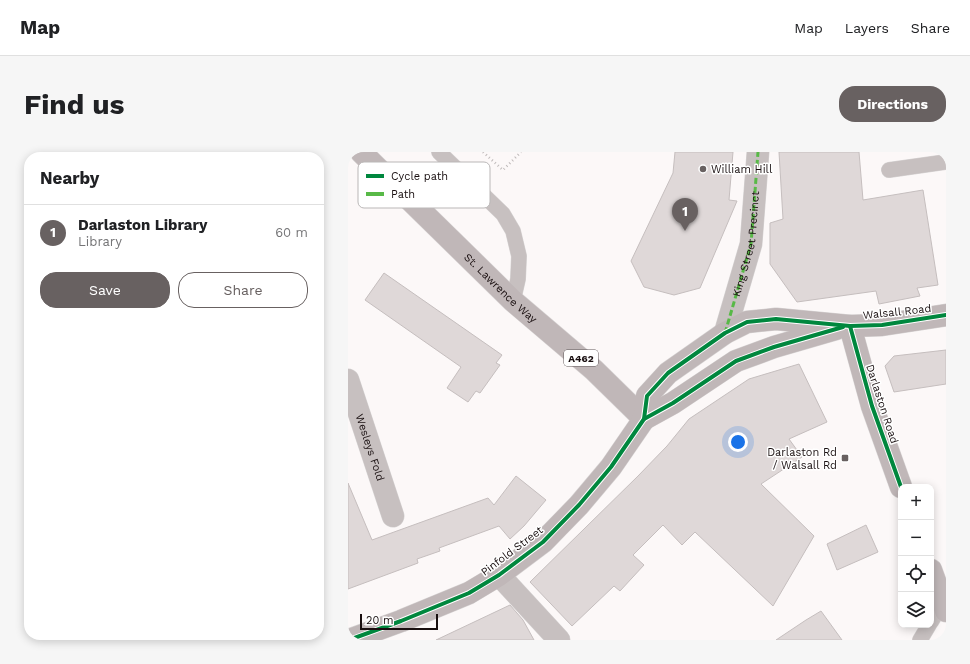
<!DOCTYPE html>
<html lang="en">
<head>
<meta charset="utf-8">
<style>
	:root { --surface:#fff; --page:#f6f6f6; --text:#202124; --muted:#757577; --line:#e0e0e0; --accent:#686161 }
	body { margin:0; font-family:"Work Sans",sans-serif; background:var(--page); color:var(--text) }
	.controls { position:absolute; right:12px; bottom:12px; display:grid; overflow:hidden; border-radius:8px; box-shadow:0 2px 10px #0003 }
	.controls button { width:36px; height:36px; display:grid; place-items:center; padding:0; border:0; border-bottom:1px solid var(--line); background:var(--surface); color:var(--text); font:20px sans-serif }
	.scale { position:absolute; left:12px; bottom:10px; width:78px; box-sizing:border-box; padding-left:4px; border:2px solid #190f10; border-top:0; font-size:11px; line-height:14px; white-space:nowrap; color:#190f10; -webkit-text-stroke:3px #fff; paint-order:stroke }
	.you { position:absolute; left:390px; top:290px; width:14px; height:14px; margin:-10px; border:3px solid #fff; border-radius:50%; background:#1a73e8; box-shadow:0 0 0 6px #1a73e833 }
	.badge { display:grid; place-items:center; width:26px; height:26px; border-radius:50%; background:var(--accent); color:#fff; font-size:13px; font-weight:700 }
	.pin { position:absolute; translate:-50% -33px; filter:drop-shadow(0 1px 2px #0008) }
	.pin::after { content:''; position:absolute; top:21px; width:14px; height:12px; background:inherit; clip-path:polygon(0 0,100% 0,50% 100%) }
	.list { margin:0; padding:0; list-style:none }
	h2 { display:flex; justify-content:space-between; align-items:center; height:52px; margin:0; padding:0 16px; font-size:17px }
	h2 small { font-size:13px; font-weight:400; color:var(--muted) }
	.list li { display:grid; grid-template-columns:26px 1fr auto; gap:12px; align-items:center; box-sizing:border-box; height:56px; padding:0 16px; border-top:1px solid var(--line) }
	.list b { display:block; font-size:15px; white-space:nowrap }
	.list p { margin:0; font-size:13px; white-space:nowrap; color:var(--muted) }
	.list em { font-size:13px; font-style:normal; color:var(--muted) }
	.actions { display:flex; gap:8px; padding:12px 16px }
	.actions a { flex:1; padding:9px 0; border:1px solid var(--accent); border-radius:16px; text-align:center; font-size:14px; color:var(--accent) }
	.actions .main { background:var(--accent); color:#fff }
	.icon { flex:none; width:22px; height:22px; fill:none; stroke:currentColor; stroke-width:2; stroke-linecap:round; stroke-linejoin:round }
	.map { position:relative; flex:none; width:598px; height:488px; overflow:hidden; border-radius:16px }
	header { display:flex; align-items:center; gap:24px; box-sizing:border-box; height:56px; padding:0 20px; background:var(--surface); border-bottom:1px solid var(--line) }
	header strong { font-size:19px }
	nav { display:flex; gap:22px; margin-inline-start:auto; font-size:14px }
	.intro { display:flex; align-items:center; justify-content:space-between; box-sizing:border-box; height:96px; padding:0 24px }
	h1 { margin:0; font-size:28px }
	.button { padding:10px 18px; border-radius:16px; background:var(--accent); color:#fff; font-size:14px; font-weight:700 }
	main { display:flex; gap:24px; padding:0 24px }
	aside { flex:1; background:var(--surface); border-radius:16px; box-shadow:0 2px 10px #0003 }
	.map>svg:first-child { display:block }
</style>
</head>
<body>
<header>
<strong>Map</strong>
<nav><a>Map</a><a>Layers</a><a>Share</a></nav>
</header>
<div class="intro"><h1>Find us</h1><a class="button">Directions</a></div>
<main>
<aside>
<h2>Nearby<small></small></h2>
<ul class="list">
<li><span class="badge">1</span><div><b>Darlaston Library</b><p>Library</p></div><em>60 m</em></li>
</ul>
<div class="actions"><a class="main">Save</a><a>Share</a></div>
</aside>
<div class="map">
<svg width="598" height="488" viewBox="0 0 598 488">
	<rect width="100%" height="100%" fill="#fcf8f8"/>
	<g fill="#dfd8d8" stroke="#c5bebe">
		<path d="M327,0H385L381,48L389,49L352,136L326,143L296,135L283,109L325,21Z"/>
		<path d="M431,0H511L515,48L575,38L590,133L569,136L572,144L531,152L528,139L449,150L422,112V71L435,67Z"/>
		<path d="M36,121L154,203L148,211L152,213L132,241L128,239L120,250L99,236L113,215L17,148Z"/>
		<path d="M598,198V232L546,240L537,214L546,204Z"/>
		<path d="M451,212L479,270L441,287L454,305L413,332L466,384L425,454L347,380L334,393L315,373L285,403L296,413L272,439L266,434L224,474L182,430L290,324L319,294L341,267L401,227Z"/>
		<path d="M168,324L198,348L176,374L162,387L151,374L91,396L92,399L69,407L70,411L0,437V331L24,388L140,346L146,353Z"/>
		<path d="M518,373L530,400L489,418L479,392Z"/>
		<path d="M162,453L175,468L186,488H88Z"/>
		<path d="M473,459L494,488H428L458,468Z"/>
	</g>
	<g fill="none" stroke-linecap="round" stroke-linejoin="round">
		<defs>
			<g id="service">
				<path d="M91,0L155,62L165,79L171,104L170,127L165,149"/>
				<path d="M541,18L598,10"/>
				<path d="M583,470L595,450"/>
				<path d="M572,488L581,473"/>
			</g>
			<g id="pedestrian">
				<path id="s1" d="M377,181L403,92L410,0"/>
			</g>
			<g id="minor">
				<path id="s2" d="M0,228L45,364"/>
				<path d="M151,423L211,488"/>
			</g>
			<g id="primary">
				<path id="s3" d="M13,0L165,149L246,218L296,267"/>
				<path d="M502,174L524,254L553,335"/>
				<path d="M296,267L325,251L388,209L426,195L488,177"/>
				<path d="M583,418L598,459"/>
				<path d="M1,488L53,469L121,441L151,423L195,390L231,353L263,315L296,267L299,244L320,221L377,181L399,170L428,167L502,174L534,173L598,163"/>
			</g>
		</defs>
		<use href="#service" stroke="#d7d4d4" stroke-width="16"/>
		<use href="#pedestrian" stroke="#d7d4d4" stroke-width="23"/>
		<use href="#minor" stroke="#d7d4d4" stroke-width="23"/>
		<use href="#primary" stroke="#d7d4d4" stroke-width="23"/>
		<path stroke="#bfbaba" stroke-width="2.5" stroke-dasharray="1 3" stroke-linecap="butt" d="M135,0L155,18L173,0"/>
		<use href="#service" stroke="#c7c0c0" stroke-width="15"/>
		<use href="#pedestrian" stroke="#c7c0c0" stroke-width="22"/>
		<use href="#minor" stroke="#c7c0c0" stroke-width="22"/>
		<use href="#primary" stroke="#c0b7b8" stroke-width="22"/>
		<path stroke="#58b947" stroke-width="3" stroke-dasharray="6 3" stroke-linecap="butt" d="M377,181L403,92L410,0"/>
		<defs>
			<g id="cycleway">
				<path d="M502,174L524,254L553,335"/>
				<path d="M296,267L325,251L388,209L426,195L495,175"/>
				<path d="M1,488L53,469L121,441L151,423L195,390L231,353L263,315L296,267L299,244L320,221L377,181L399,170L428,167L502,174L534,173L598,163"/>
			</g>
		</defs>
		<use href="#cycleway" stroke="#fff" stroke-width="6"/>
		<use href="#cycleway" stroke="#00873e" stroke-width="4"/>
	</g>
	<g fill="#686161" stroke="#fff" stroke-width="1.5">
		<circle cx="355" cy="17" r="4"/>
		<rect x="493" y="302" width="8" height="8" rx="2"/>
	</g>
	<g text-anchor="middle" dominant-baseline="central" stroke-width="3" stroke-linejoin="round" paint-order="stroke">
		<rect fill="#fff" stroke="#5e5758" stroke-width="1" x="216" y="198" width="34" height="16" rx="3"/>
		<g font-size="10" font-weight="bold" fill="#190f10">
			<text x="233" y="206">A462</text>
		</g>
		<g font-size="11" fill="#190f10" stroke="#fff" text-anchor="start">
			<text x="363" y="17">William Hill</text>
			<text x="489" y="300" text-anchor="end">Darlaston Rd<tspan x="489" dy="13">/ Walsall Rd</tspan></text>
		</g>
		<g font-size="11" fill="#190f10" stroke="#fff">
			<text stroke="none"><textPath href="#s1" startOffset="92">King Street Precinct</textPath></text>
			<text stroke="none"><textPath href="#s3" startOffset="195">St. Lawrence Way</textPath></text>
			<text transform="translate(549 160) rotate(-6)">Walsall Road</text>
			<text transform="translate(534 252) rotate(72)">Darlaston Road</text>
			<text stroke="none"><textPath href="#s2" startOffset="71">Wesleys Fold</textPath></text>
			<text transform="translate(164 399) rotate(-37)">Pinfold Street</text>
		</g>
	</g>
	<rect x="10" y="10" width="132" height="46" rx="6" fill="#fff" stroke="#bab7b7" stroke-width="1"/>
	<rect x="18" y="22" width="18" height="4" fill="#00873e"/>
	<rect x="18" y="40" width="18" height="4" fill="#58b947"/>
	<g font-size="11" fill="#190f10">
		<text x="43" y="28">Cycle path</text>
		<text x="43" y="46">Path</text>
	</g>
</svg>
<div class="controls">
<button>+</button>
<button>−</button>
<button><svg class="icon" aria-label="locate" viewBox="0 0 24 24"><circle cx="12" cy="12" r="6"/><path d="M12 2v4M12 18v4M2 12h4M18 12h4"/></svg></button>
<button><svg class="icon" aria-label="layers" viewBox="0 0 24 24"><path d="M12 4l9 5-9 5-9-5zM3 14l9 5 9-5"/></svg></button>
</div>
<div class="scale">20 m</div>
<div class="you"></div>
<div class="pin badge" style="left:337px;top:79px">1</div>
</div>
</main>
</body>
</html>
